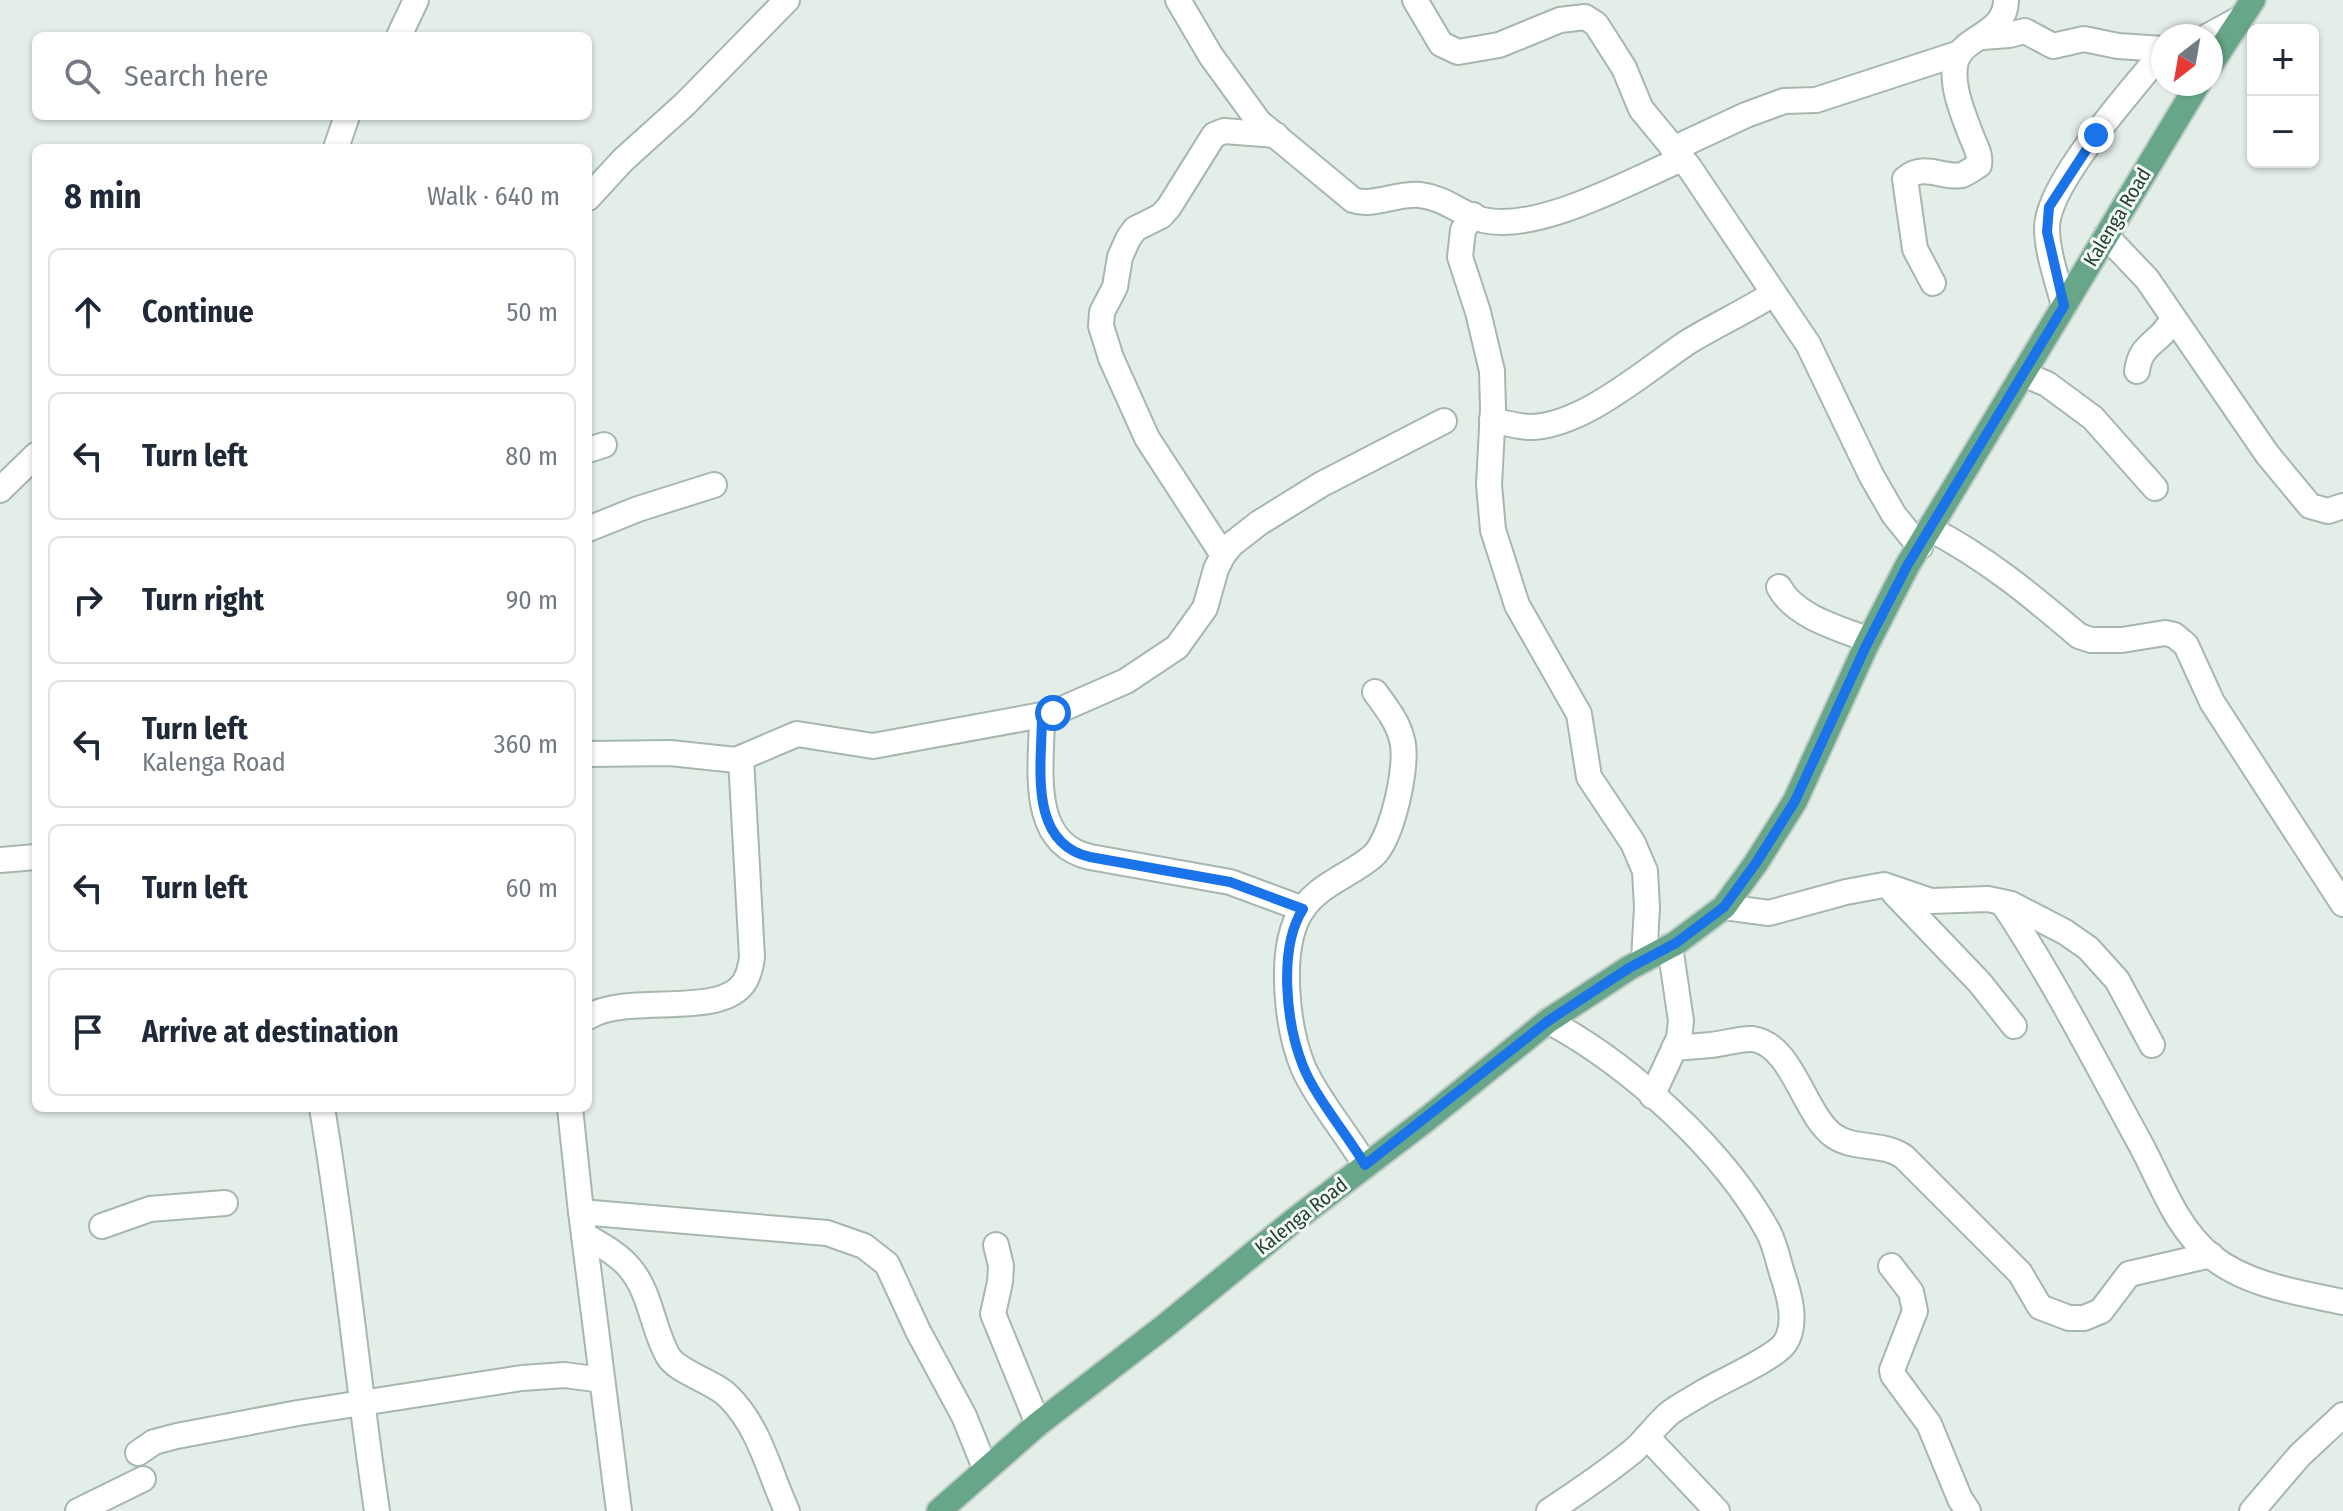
<!DOCTYPE html>
<html lang="en">
<head>
<meta charset="utf-8">
<style>
	:root { --surface:#fff; --page:#f6f6f7; --text:#1f2937; --muted:#747a83; --line:#e0e1e3 }
	body { margin:0; font-family:"Fira Sans Condensed",sans-serif; background:var(--page); color:var(--text) }
	.controls { position:absolute; right:24px; top:24px; display:grid; overflow:hidden; border-radius:12px; box-shadow:0 2px 6px #0004 }
	.controls button { width:72px; height:72px; display:grid; place-items:center; padding:0; border:0; border-bottom:2px solid var(--line); background:var(--surface); color:var(--text); font:40px sans-serif }
	.compass { position:absolute; left:2151px; top:24px; width:72px; height:72px; border-radius:50%; background:var(--surface); box-shadow:0 2px 6px #0004; rotate:211deg }
	.stop { position:absolute; width:24px; height:24px; margin:-18px; border:6px solid #1a73e8; border-radius:50%; background:#fff }
	.stop.end { background:#1a73e8; border-color:#fff; box-shadow:0 2px 8px #0008 }
	.list { margin:0; padding:0; list-style:none }
	h2 { display:flex; justify-content:space-between; align-items:center; height:104px; margin:0; padding:0 32px; font-size:34px }
	h2 small { font-size:26px; font-weight:400; color:var(--muted) }
	.list li { display:grid; grid-template-columns:52px 1fr auto; gap:24px; align-items:center; box-sizing:border-box; height:128px; margin:0 16px 16px; padding:0 16px; border:2px solid var(--line); border-radius:12px }
	.list b { display:block; font-size:30px; white-space:nowrap }
	.list p { margin:0; font-size:26px; white-space:nowrap; color:var(--muted) }
	.list em { font-size:26px; font-style:normal; color:var(--muted) }
	.icon { flex:none; width:44px; height:44px; fill:none; stroke:currentColor; stroke-width:2; stroke-linecap:round; stroke-linejoin:round }
	.map { position:relative; flex:none; width:2343px; height:1511px; overflow:hidden }
	.search { position:absolute; background:var(--surface); box-shadow:0 2px 6px #0004; left:32px; top:32px; width:560px; height:88px; display:flex; align-items:center; gap:20px; box-sizing:border-box; padding:0 28px; border-radius:12px; color:var(--muted); font-size:30px }
	.panel { position:absolute; background:var(--surface); box-shadow:0 2px 6px #0004; left:32px; top:144px; width:560px; height:968px; border-radius:12px }
	.map>svg:first-child { display:block }
</style>
</head>
<body>
<div class="map">
<svg width="2343" height="1511" viewBox="0 0 2343 1511">
	<rect width="100%" height="100%" fill="#e4eee8"/>
	<g fill="none" stroke-linecap="round" stroke-linejoin="round">
		<defs>
			<g id="minor">
				<path d="M1178,0L1211,56L1259,122L1353,200C1373,207 1396,193 1420,195C1446,198 1460,214 1483,220C1538,233 1630,181 1682,159"/>
				<path d="M1415,0L1441,44L1458,52L1499,45L1560,20L1585,17L1596,24L1624,68L1641,109L1689,167L1808,344L1871,475L1894,515L1920,547"/>
				<path d="M399,36L416,0"/>
				<path d="M2208,36L2241,18"/>
				<path d="M1982,37L2009,35L2025,31L2053,46L2084,39L2118,46L2163,49"/>
				<path d="M336,148L347,116"/>
				<path d="M1673,149L1746,115L1784,101L1816,100L1960,53"/>
				<path d="M588,198L623,160L685,104L787,0"/>
				<path d="M1473,215L1463,230L1460,257L1478,312L1492,371L1493,409L1489,485L1493,530L1517,605L1579,714L1589,777L1633,843L1645,871L1647,907L1644,960"/>
				<path d="M2106,236L2147,279L2267,454L2310,506L2328,511L2343,506"/>
				<path d="M1933,283L1915,249L1905,179C1923,162 1943,179 1962,175C1967,173 1974,168 1979,165C1981,154 1975,146 1971,135C1963,114 1950,84 1956,61C1963,36 2006,35 2006,0"/>
				<path d="M2064,306C2058,282 2047,253 2047,228C2047,182 2133,90 2163,51"/>
				<path d="M2137,371C2141,341 2160,345 2173,318"/>
				<path d="M2023,374L2047,384L2093,418L2155,488"/>
				<path d="M1492,420C1504,423 1516,426 1528,427C1581,428 1646,370 1688,342C1716,325 1746,311 1773,294"/>
				<path d="M588,450L604,445"/>
				<path d="M0,490L36,455"/>
				<path d="M588,529L638,509L714,485"/>
				<path d="M1930,529C1985,557 2032,596 2079,636L2091,640H2122L2165,633L2174,635L2186,645L2212,702L2343,904"/>
				<path d="M1223,555L1147,438L1111,358L1101,326L1102,312L1115,287L1120,257L1128,239L1135,229L1161,216L1169,207L1214,135L1224,131L1276,135"/>
				<path d="M1779,587C1795,617 1839,628 1869,640"/>
				<path d="M1042,715C1042,764 1027,843 1090,857L1230,882L1303,909"/>
				<path d="M588,754L670,753L736,760L797,734L873,746L1053,713L1126,681L1177,647L1205,608L1216,569L1223,555L1232,544L1259,523L1322,484L1444,421"/>
				<path d="M0,860L36,857"/>
				<path d="M1894,893L1980,983L2014,1026"/>
				<path d="M2002,902C2054,980 2096,1063 2141,1145C2162,1184 2176,1228 2212,1257C2249,1286 2298,1292 2343,1302"/>
				<path d="M1724,907L1769,913L1846,892L1884,885L1931,901L1988,899L2011,904L2065,932L2088,948L2117,980L2152,1045"/>
				<path d="M588,1017C628,992 722,1020 745,981C749,974 751,965 752,957L741,758"/>
				<path d="M1548,1021C1630,1065 1724,1150 1769,1233C1775,1245 1778,1260 1782,1273C1789,1294 1798,1323 1785,1343C1774,1359 1721,1381 1702,1393C1692,1399 1681,1405 1671,1412C1657,1423 1646,1440 1633,1451C1606,1473 1578,1492 1549,1511"/>
				<path d="M1674,1048C1686,1047 1698,1046 1711,1045C1724,1044 1740,1038 1753,1039C1793,1045 1804,1115 1834,1136C1854,1150 1884,1142 1904,1157L2020,1273L2040,1307L2069,1318H2084L2101,1311L2129,1274L2211,1255"/>
				<path d="M1652,1096L1679,1038L1681,1021L1670,946"/>
				<path d="M322,1108C345,1242 357,1377 377,1511"/>
				<path d="M570,1108L581,1212L619,1511"/>
				<path d="M1365,1165C1347,1134 1317,1099 1303,1067C1287,1028 1279,955 1298,917C1314,885 1349,877 1373,856C1392,839 1409,764 1402,740C1398,722 1386,707 1375,692"/>
				<path d="M581,1212L827,1233L864,1246L887,1264L918,1331L964,1416L985,1468"/>
				<path d="M102,1226L150,1209L225,1203"/>
				<path d="M584,1235C599,1244 617,1253 629,1267C651,1292 652,1328 668,1356C678,1373 714,1381 729,1397C760,1428 769,1472 787,1511"/>
				<path d="M996,1245L1001,1266L1000,1282L993,1314L1038,1424"/>
				<path d="M1891,1266L1911,1292L1915,1311L1892,1370L1893,1375L1929,1424L1960,1499L1968,1511"/>
				<path d="M1647,1437L1717,1511"/>
				<path d="M138,1453L154,1442L177,1436L298,1413L522,1378L565,1375L602,1380"/>
				<path d="M78,1511L143,1479"/>
				<path d="M2252,1511L2300,1455L2343,1415"/>
			</g>
			<g id="major">
				<path d="M2211,64L2253,0"/>
				<path d="M939,1511L1038,1424L1165,1326L1292,1222L1427,1119L1548,1021L1629,968L1676,943L1724,907L1756,863L1795,801L1866,646L1907,566L2198,84"/>
			</g>
		</defs>
		<use href="#minor" stroke="#a6b7ae" stroke-width="28"/>
		<use href="#major" stroke="#c1cac6" stroke-width="28"/>
		<use href="#minor" stroke="#fff" stroke-width="24"/>
		<use href="#major" stroke="#67a688" stroke-width="24"/>
	</g>
	<g fill="none" stroke-linecap="round" stroke-linejoin="round">
		<path stroke="#1a73e8" stroke-width="10" d="M1053,713L1042,715C1042,764 1027,843 1090,857L1230,882L1303,909C1278,948 1286,1023 1303,1066C1314,1095 1348,1136 1365,1165L1548,1021L1629,968L1676,943L1724,907L1756,863L1795,801L1866,646L1907,566L2064,306L2047,232L2049,207L2096,135"/>
	</g>
	<g text-anchor="middle" dominant-baseline="central" stroke-width="6" stroke-linejoin="round" paint-order="stroke">
		<g font-size="20" fill="#234132" stroke="#f5faf7">
			<text transform="translate(2117 217) rotate(-59)">Kalenga Road</text>
			<text transform="translate(1301 1216) rotate(-38)">Kalenga Road</text>
		</g>
	</g>
</svg>
<div class="controls">
<button>+</button>
<button>−</button>
</div>
<svg class="compass" viewBox="-18 -18 36 36"><path d="M0-13l5 13h-10z" fill="#e53935"/><path d="M0 13l5-13h-10z" fill="#747a83"/></svg>
<div class="stop" style="left:1053px;top:713px"></div>
<div class="stop end" style="left:2096px;top:135px"></div>
<div class="search"><svg class="icon" aria-label="search" viewBox="0 0 24 24"><circle cx="10" cy="10" r="6"/><path d="M15 15l6 6"/></svg>Search here</div>
<section class="panel">
<h2>8 min<small>Walk · 640 m</small></h2>
<ul class="list">
<li><svg class="icon" aria-label="ahead" viewBox="0 0 24 24"><path d="M12 20V5M6 11l6-6 6 6"/></svg><div><b>Continue</b></div><em>50 m</em></li>
<li><svg class="icon" aria-label="left" viewBox="0 0 24 24"><path d="M17 20v-9H6M10 6l-5 5 5 5"/></svg><div><b>Turn left</b></div><em>80 m</em></li>
<li><svg class="icon" aria-label="right" viewBox="0 0 24 24"><path d="M7 20v-9h11M14 6l5 5-5 5"/></svg><div><b>Turn right</b></div><em>90 m</em></li>
<li><svg class="icon" aria-label="left" viewBox="0 0 24 24"><path d="M17 20v-9H6M10 6l-5 5 5 5"/></svg><div><b>Turn left</b><p>Kalenga Road</p></div><em>360 m</em></li>
<li><svg class="icon" aria-label="left" viewBox="0 0 24 24"><path d="M17 20v-9H6M10 6l-5 5 5 5"/></svg><div><b>Turn left</b></div><em>60 m</em></li>
<li><svg class="icon" aria-label="arrive" viewBox="0 0 24 24"><path d="M6 21V4h12l-3 4 3 4H6"/></svg><div><b>Arrive at destination</b></div></li>
</ul>
</section>
</div>
</body>
</html>
